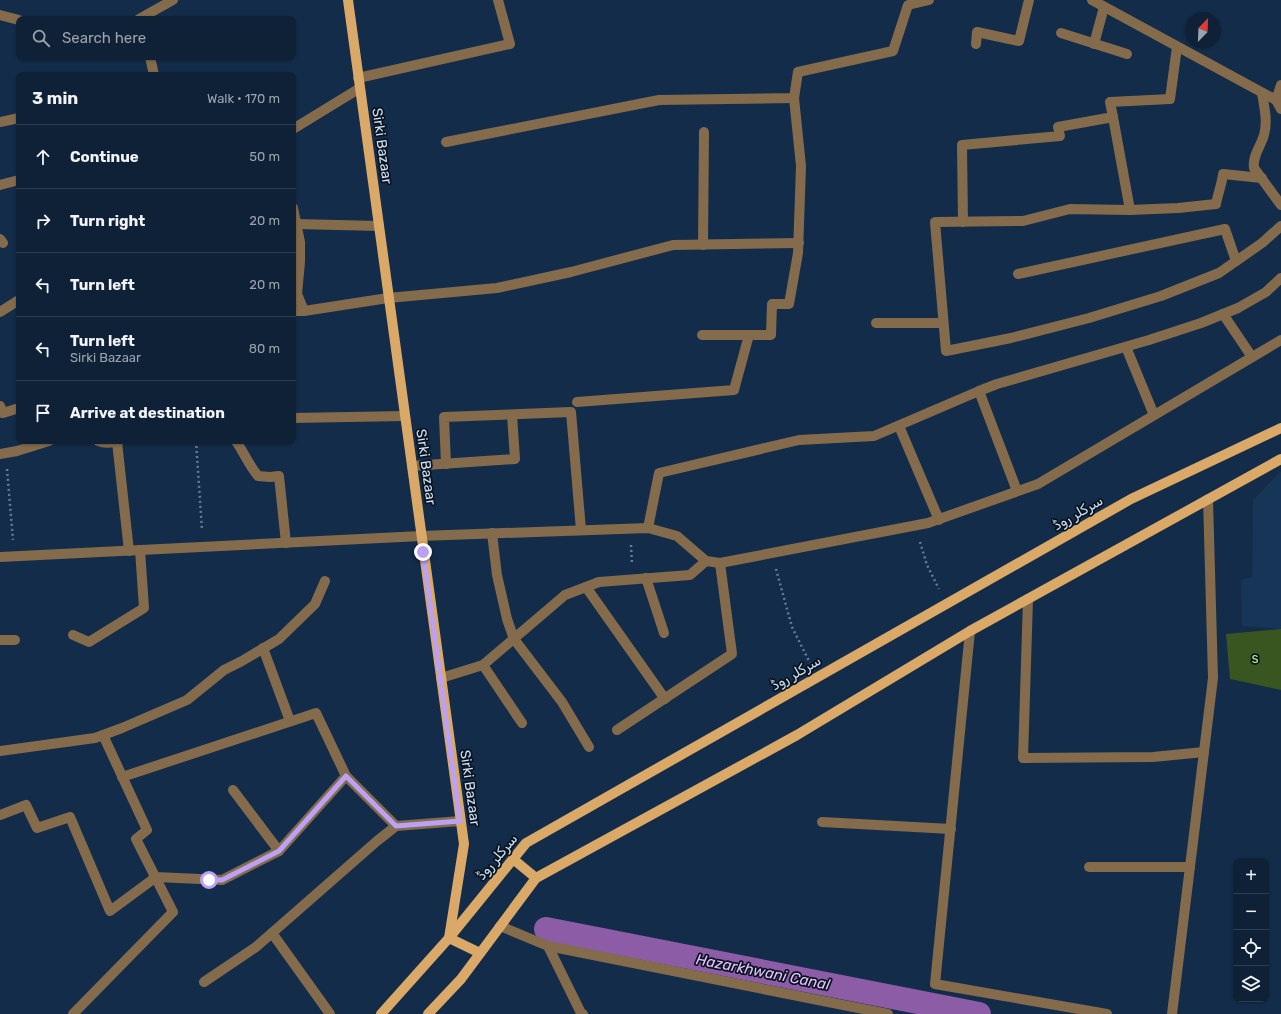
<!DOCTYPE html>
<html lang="en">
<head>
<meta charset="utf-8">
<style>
	:root { --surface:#0e2137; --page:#1c2e42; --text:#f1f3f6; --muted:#9ba3ad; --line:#2e3e52 }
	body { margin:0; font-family:Rubik,Vazirmatn,sans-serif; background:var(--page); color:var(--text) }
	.controls { position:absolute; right:12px; bottom:12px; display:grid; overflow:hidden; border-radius:8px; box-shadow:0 1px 3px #0004 }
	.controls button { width:36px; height:36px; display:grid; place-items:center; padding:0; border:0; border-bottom:1px solid var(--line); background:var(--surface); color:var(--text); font:20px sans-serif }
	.compass { position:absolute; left:1185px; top:12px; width:36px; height:36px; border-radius:50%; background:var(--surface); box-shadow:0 1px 3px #0004; rotate:23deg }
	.stop { position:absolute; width:12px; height:12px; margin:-9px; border:3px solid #bca0f2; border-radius:50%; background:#fff }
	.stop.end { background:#bca0f2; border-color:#fff; box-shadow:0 1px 4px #0008 }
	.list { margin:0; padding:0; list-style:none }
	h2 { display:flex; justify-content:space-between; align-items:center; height:52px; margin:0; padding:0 16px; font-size:17px }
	h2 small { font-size:13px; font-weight:400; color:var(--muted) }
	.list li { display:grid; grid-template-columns:26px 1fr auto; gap:12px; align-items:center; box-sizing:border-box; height:64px; padding:0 16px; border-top:1px solid var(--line) }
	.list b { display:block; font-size:15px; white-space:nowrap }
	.list p { margin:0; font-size:13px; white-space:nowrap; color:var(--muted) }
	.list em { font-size:13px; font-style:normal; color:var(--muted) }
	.icon { flex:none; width:22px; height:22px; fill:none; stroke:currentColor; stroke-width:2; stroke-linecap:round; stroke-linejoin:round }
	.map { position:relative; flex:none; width:1281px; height:1014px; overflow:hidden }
	.search { position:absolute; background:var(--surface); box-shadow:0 1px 3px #0004; left:16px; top:16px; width:280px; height:44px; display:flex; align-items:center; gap:10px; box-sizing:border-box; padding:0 14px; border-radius:8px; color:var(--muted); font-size:15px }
	.panel { position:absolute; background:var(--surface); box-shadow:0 1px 3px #0004; left:16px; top:72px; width:280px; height:372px; border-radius:8px }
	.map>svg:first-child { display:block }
</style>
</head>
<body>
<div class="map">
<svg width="1281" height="1014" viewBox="0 0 1281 1014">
	<rect width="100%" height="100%" fill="#132c49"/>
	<path fill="#173557" d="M1281,471V629L1242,626L1241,580L1252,577L1253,500Z"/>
	<path fill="#395620" d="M1281,629V690L1230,679L1226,634Z"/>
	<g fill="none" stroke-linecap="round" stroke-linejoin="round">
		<path stroke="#8c5da6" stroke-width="24" d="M546,929L979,1014"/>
		<g stroke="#667b94" stroke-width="2.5" stroke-dasharray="2 3" stroke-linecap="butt">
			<path d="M196,441L202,530"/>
			<path d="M7,469L13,540"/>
			<path d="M920,542L927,565L939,589"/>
			<path d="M631,545L632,564"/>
			<path d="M776,569L792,627L810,663"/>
		</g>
		<g stroke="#836b4c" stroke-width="10">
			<path d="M1092,0L1276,100L1281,109"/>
			<path d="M0,15L19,20"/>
			<path d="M139,19L173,0"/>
			<path d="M1061,33L1127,54"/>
			<path d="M976,44L977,32L1019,41L1029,0"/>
			<path d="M1094,44L1104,7"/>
			<path d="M150,57L154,75"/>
			<path d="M358,78L510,44L498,0"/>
			<path d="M1262,93C1264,106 1268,121 1264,135C1261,146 1252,156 1254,168L1281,205"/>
			<path d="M1276,100L1281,85"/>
			<path d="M1113,117L1130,210"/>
			<path d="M0,122L19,118"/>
			<path d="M293,129L360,88"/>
			<path d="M446,142L659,100L794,98L798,72L893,51L908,5L929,0"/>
			<path d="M1262,178L1223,174C1222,184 1218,193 1216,204L1178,208L1130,210L1070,209L1023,221L935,222L946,351L1011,338L1089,318L1161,296L1219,273L1262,243L1281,226"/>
			<path d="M0,185L19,180"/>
			<path d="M293,208L300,242V262L297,294L304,311"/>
			<path d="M963,222L962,145L1060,136L1058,127L1113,117L1110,102L1170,99L1177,47"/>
			<path d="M296,224L379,226"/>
			<path d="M0,239L3,243"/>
			<path d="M703,245L704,132"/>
			<path d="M1018,274L1225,229L1236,261"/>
			<path d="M293,311H304L388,298L497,288L571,272L673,245L799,243"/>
			<path d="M0,312L19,300"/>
			<path d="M1223,314L1252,357"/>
			<path d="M876,323H943"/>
			<path d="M702,335H771L772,304H789L798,253L801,166L794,98"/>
			<path d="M1126,347L1154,415"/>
			<path d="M577,402L734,390L749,335"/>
			<path d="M0,406L3,413L19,408"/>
			<path d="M293,418L405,416"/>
			<path d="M899,426L939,520"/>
			<path d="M98,441C105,444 112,443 119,441"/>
			<path d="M236,441C244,453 249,465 258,476L270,477L279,476L286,543"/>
			<path d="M117,442L129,551"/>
			<path d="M0,454L17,451L49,441"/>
			<path d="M446,464L444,417L571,412L581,530"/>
			<path d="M412,466L515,459L512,415"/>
			<path d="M1017,491L979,391L997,384L1149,340L1201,323L1238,308L1266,292L1281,278"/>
			<path d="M648,528L659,473L799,440L874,436L979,391"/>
			<path d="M492,533L497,575L507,619L514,639L562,702L589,747"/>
			<path d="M0,557L421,536L648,528L677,536L706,561L720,563L928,523L1038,484L1281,340"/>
			<path d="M646,578L664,633"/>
			<path d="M586,587L665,699"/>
			<path d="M1028,599L1023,758L1153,757L1204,752"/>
			<path d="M970,631L935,984L1107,1014"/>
			<path d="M73,635L89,642L144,608L140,550"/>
			<path d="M0,640H15"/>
			<path d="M263,648L290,721"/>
			<path d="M483,665L522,723"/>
			<path d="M441,678L483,665L565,595L599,582L690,575L706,561"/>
			<path d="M617,730L732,654L720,563"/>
			<path d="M0,751L95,738L122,728L187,700L224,670L242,661L279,639L315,604L325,581"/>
			<path d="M122,777L316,713L346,776L396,826"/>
			<path d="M233,790L279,851L346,776"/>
			<path d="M0,815L26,805L37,828L70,817L110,911L156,877L222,880L279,851"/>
			<path d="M822,822L951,829"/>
			<path d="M1089,867H1190"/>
			<path d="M500,926L548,946L581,1013L583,1014"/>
			<path d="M272,933L330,1014"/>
			<path d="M548,946L888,1014"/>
			<path d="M204,982L256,947L377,841L396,826L460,821"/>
			<path d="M73,1014L173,912L136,839L147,830L103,735"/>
			<path d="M1172,1014L1213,678L1208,499"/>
		</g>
		<g stroke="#dba967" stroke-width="10">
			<path d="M348,0L464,844L449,938L480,953"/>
			<path d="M513,859L536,878"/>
			<path d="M381,1014L449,938L526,843L1131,499L1281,428"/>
			<path d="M428,1014L461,979L536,878L797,735L970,631L1281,459"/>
		</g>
	</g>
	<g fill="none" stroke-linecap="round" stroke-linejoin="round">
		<path stroke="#bca0f2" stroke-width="5" d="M209,880H222L279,851L346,776L396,826L460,821L423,552"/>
	</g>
	<g text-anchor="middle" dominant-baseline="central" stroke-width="3.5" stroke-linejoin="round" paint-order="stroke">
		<g font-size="14" fill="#d0e0f3" stroke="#091421">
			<text transform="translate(382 146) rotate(82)">Sirki Bazaar</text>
			<text transform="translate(426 467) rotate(82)">Sirki Bazaar</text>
			<text transform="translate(1078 513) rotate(-30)">سرکلر روڈ</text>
			<text transform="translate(796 673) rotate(-30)">سرکلر روڈ</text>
			<text transform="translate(470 788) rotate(82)">Sirki Bazaar</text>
			<text transform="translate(497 857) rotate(-50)">سرکلر روڈ</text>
		</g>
		<g font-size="14" fill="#b1ed83" stroke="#091421">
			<text x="1255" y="658">s</text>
		</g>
		<g font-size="15" font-style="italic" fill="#e7c1fd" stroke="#091421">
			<text transform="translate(763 972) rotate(11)">Hazarkhwani Canal</text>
		</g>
	</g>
</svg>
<div class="controls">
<button>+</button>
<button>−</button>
<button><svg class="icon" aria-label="locate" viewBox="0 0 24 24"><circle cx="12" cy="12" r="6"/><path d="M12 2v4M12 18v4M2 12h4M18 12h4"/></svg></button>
<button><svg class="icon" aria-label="layers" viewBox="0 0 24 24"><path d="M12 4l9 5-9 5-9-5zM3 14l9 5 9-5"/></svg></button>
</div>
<svg class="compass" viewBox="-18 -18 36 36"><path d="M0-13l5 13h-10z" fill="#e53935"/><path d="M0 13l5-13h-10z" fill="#9ba3ad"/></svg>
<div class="stop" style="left:209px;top:880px"></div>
<div class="stop end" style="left:423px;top:552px"></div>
<div class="search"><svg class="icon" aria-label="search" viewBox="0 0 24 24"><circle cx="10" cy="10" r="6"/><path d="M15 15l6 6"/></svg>Search here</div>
<section class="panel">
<h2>3 min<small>Walk · 170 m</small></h2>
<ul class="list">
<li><svg class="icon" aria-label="ahead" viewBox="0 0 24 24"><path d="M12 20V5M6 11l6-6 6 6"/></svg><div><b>Continue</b></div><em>50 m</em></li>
<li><svg class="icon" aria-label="right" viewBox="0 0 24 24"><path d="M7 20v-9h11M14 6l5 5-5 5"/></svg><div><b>Turn right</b></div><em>20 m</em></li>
<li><svg class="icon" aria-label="left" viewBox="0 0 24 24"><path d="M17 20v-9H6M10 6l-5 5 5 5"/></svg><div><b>Turn left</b></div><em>20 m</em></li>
<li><svg class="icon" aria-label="left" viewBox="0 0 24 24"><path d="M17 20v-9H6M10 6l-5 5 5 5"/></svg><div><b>Turn left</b><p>Sirki Bazaar</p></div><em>80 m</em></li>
<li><svg class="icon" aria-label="arrive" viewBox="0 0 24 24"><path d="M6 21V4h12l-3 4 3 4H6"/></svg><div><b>Arrive at destination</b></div></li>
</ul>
</section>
</div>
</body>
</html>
